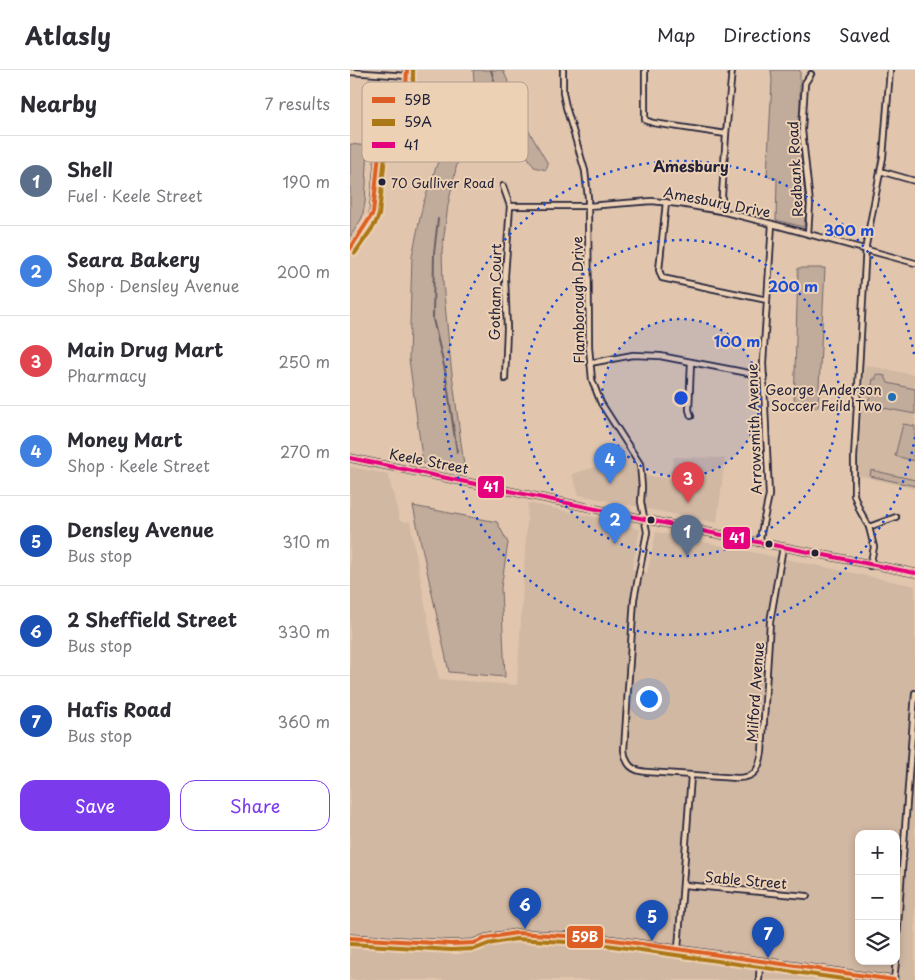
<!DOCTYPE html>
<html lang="en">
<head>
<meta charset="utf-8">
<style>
	:root { --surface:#fff; --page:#f2f2f3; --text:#2b2b33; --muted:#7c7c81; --line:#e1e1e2; --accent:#7c3aed }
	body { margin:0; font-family:"Playpen Sans",sans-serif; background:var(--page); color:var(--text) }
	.controls { position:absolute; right:15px; bottom:15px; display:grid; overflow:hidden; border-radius:10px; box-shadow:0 2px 8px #0003 }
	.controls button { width:45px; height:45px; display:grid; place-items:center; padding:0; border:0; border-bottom:1px solid var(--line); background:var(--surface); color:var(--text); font:25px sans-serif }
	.you { position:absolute; left:298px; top:628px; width:18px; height:18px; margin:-12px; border:4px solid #fff; border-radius:50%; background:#1a73e8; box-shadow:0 0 0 8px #1a73e833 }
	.badge { display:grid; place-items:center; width:32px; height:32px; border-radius:50%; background:var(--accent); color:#fff; font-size:16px; font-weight:700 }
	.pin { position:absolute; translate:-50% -41px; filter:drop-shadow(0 1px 2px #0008) }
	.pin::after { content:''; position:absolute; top:26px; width:18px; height:15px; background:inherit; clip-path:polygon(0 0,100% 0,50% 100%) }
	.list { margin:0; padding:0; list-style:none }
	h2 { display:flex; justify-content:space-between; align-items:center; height:65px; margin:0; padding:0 20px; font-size:21px }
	h2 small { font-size:16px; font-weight:400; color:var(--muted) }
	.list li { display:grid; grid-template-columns:32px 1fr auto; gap:15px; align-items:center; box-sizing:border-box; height:90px; padding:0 20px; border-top:1px solid var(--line) }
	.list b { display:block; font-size:19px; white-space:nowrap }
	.list p { margin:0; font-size:16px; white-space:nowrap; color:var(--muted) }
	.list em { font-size:16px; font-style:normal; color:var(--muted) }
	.actions { display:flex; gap:10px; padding:15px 20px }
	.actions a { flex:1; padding:11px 0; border:1px solid var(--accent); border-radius:15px; text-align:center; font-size:18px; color:var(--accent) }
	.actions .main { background:var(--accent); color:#fff }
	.icon { flex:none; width:28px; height:28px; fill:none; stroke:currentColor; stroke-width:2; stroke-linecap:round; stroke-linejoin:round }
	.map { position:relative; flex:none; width:565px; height:910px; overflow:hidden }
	header { display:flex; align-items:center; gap:30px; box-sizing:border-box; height:70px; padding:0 25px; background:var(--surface); border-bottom:1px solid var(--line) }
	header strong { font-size:24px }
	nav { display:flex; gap:28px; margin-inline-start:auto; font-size:18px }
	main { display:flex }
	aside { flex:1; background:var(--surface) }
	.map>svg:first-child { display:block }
</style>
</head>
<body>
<header>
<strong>Atlasly</strong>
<nav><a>Map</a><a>Directions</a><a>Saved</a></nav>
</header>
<main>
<aside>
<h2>Nearby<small>7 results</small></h2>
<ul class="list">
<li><span class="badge" style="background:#5c6f8a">1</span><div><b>Shell</b><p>Fuel · Keele Street</p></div><em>190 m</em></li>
<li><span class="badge" style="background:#3f7fe0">2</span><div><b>Seara Bakery</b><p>Shop · Densley Avenue</p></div><em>200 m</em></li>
<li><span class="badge" style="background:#e0444e">3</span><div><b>Main Drug Mart</b><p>Pharmacy</p></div><em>250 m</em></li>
<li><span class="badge" style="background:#3f7fe0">4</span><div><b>Money Mart</b><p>Shop · Keele Street</p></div><em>270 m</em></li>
<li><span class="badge" style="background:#1a4fb4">5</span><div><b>Densley Avenue</b><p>Bus stop</p></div><em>310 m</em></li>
<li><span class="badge" style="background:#1a4fb4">6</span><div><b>2 Sheffield Street</b><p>Bus stop</p></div><em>330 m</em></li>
<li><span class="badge" style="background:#1a4fb4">7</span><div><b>Hafis Road</b><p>Bus stop</p></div><em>360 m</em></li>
</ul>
<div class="actions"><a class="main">Save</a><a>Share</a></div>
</aside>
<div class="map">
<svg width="565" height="910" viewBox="0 0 565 910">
	<rect width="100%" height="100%" fill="#e1c6ad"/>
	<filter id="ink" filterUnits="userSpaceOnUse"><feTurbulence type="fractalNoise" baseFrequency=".02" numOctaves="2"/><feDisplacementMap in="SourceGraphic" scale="10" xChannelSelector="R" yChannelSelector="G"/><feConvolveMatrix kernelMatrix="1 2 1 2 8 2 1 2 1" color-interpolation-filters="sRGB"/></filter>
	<g filter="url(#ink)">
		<g fill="#d1b8a3" fill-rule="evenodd">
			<path d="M515,295L565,305V419L507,405Z"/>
			<path d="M288,384L297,406L320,408L324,387L375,388L367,453L229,425L222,404Z"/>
			<path d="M0,397L38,404L50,451L60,452L89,609L167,615L178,433L254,449V450L290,459L282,499L297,503L306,462L565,516V910H0ZM509,764H546V891H509Z"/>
		</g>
		<g fill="#c1ab9a" stroke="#72666a">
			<path d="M123,0H153L163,23L169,44L198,94L196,100L184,97C165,67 157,51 118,64L110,80L98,135L92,181L93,213L101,296L115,403L73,394L59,289L62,186L73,134L97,66L118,41L124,9Z"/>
			<path d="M421,0H450V37L448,57L456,135L454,157L426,150L427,109L417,106L422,10Z"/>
			<path d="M0,74L18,76L15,133L12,148L0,167Z"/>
			<path d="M448,198H475L468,337L444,338Z"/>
			<path d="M526,304L535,306L538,313L565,319V344L518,335L523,309H526Z"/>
			<path d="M553,354L565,356V376L563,387L565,388V391L545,386Z"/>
			<path d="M521,400L565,410V416L520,406Z"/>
			<path d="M63,436L147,452L158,473L151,518L155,607L99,602Z"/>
		</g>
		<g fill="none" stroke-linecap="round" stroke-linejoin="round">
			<g stroke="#695f66" stroke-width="2">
				<path d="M92,90L102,65L108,58L140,38L146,17L141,0"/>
				<path d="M88,149L84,183L83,249L95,300L107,382"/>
			</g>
			<defs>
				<g id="street">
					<path d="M213,0V23L216,37L235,101L238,128L239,277L242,310L251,333L290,394L292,417L291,432L297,462L284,529L274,680C276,695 282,701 297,702L387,708C406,708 409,699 412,682L420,552L433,477"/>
					<path d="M295,0V50L303,53L376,64"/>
					<path d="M0,2L57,6"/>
					<path d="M530,101L565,111"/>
					<path d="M153,116L160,136L155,206L157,259L155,309"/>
					<path d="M316,132L309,200L312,208L417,230"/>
					<path d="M160,136H238L302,131L330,134L371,141L422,154L565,193"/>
					<path d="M371,141L376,64L382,0"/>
					<path d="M458,164L460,134L452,60L455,13L461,4"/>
					<path d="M341,292L339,340L341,346"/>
					<path d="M240,293L283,285L310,286L414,306"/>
					<path d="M519,457L546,447"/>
					<path d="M409,473L419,425L413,293L422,154"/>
					<path d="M520,496L524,477L519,457L510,441L504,425V388L516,175L533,87L540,0"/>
					<path d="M334,815L457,826"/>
					<path d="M328,879L341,706"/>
					<path d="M546,881L565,623"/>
					<path d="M409,910L410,891"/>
					<path d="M544,910L546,891"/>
				</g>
				<g id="secondary">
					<path d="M0,179L20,150L23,143L31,63C36,51 46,44 52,33C57,23 57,11 57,0"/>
					<path d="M0,388L357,462L565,503"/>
					<path d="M0,868L101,874L124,873L136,868L166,863L250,868L544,910"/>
				</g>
			</defs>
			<use href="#street" stroke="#22223b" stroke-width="8"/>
			<use href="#secondary" stroke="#22223b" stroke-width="9"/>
			<use href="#street" stroke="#edd1b4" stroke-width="4.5"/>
			<use href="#secondary" stroke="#edd1b4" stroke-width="5.5"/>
			<defs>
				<g id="bus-1">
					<path d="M0,179L23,143L31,63L54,29L56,17L57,0"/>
					<path d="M0,868L101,874L124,873L136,868L166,863L250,868L544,910"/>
				</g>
				<g id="bus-2">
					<path d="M5,183L25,154L29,145L37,65L59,32L63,18V0"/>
					<path d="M0,874L101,880L125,879L138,874L166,869L249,874L500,910"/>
				</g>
				<path id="bus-3" d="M0,388L357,462L565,503"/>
			</defs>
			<use href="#bus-1" stroke="#edd1b4" stroke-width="8"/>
			<use href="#bus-2" stroke="#edd1b4" stroke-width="8"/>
			<use href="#bus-3" stroke="#edd1b4" stroke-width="8"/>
			<use href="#bus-1" stroke="#dd5e24" stroke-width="4"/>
			<use href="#bus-2" stroke="#ac7815" stroke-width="4"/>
			<use href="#bus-3" stroke="#e5007d" stroke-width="4"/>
		</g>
	</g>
	<circle cx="331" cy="328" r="79" fill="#1d4ed8" fill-opacity=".12"/>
	<g fill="none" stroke="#1d4ed8" stroke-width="2.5" stroke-dasharray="2.5 5">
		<circle cx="331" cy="328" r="79"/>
		<circle cx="331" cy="328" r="158"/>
		<path d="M565 367A237 237 0 1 1 565 289"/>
	</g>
	<g fill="#22223b" stroke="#edd1b4" stroke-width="2">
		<circle cx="32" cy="112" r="4.5"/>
		<circle cx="301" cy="450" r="4.5"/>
		<circle cx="419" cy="474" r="4.5"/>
		<circle cx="465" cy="483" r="4.5"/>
	</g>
	<circle fill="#1f6fb2" stroke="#edd1b4" stroke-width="2" cx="542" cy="327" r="5"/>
	<g text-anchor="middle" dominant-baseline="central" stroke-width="4" stroke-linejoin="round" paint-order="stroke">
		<g font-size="13" fill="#22223b" stroke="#edd1b4" text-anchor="start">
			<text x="41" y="112">70 Gulliver Road</text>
		</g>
		<g font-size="14" fill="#22223b" stroke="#edd1b4">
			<text transform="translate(445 99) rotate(-93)">Redbank Road</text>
			<text transform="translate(367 132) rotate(11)">Amesbury Drive</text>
			<text transform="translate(145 222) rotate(-89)">Gotham Court</text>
			<text transform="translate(228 230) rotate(-91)">Flamborough Drive</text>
			<text transform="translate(404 359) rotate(-92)">Arrowsmith Avenue</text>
			<text transform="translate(79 391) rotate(11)">Keele Street</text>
			<text transform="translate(405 622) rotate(-86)">Milford Avenue</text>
			<text transform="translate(396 810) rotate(5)">Sable Street</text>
		</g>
		<g font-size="14" fill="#22223b" stroke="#edd1b4" text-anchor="end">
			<text x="532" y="319">George Anderson<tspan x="532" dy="16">Soccer Feild Two</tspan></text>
		</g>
		<g font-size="15" font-weight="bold" fill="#22223b" stroke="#edd1b4">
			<text x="341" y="95">Amesbury</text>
		</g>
	</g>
	<rect x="12" y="12" width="166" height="80" rx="8" fill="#edd1b4" stroke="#b09c90" stroke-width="1"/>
	<rect x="22" y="27" width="23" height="6" fill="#dd5e24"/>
	<rect x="22" y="49" width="23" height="7" fill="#ac7815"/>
	<rect x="22" y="72" width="23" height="6" fill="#e5007d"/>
	<g font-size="14" fill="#22223b">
		<text x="54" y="35">59B</text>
		<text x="54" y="57">59A</text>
		<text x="54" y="80">41</text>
	</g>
	<circle cx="331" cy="328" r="8" fill="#1d4ed8" stroke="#edd1b4" stroke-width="2.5"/>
	<g font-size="15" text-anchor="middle" font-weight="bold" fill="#1d4ed8" stroke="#edd1b4" stroke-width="4" stroke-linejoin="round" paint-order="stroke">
		<text x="499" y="166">300 m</text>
		<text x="443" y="222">200 m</text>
		<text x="387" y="277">100 m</text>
	</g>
	<g stroke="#edd1b4" stroke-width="2">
		<rect x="127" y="405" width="28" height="24" rx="5" fill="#e5007d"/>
		<rect x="372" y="456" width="29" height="24" rx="5" fill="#e5007d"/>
		<rect x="216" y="855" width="38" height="24" rx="5" fill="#dd5e24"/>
	</g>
	<g font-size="14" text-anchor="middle" font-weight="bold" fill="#fff">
		<text x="141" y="422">41</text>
		<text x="387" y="473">41</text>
		<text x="235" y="872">59B</text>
	</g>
</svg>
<div class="controls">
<button>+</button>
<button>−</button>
<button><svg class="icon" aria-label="layers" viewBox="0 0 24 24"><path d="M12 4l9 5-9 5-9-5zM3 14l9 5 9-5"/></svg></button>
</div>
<div class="you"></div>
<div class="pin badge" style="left:337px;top:486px;background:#5c6f8a">1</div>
<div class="pin badge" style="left:265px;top:474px;background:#3f7fe0">2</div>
<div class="pin badge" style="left:338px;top:433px;background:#e0444e">3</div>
<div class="pin badge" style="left:260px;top:414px;background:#3f7fe0">4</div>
<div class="pin badge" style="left:302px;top:871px;background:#1a4fb4">5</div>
<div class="pin badge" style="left:175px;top:859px;background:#1a4fb4">6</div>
<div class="pin badge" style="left:418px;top:888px;background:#1a4fb4">7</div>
</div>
</main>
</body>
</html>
